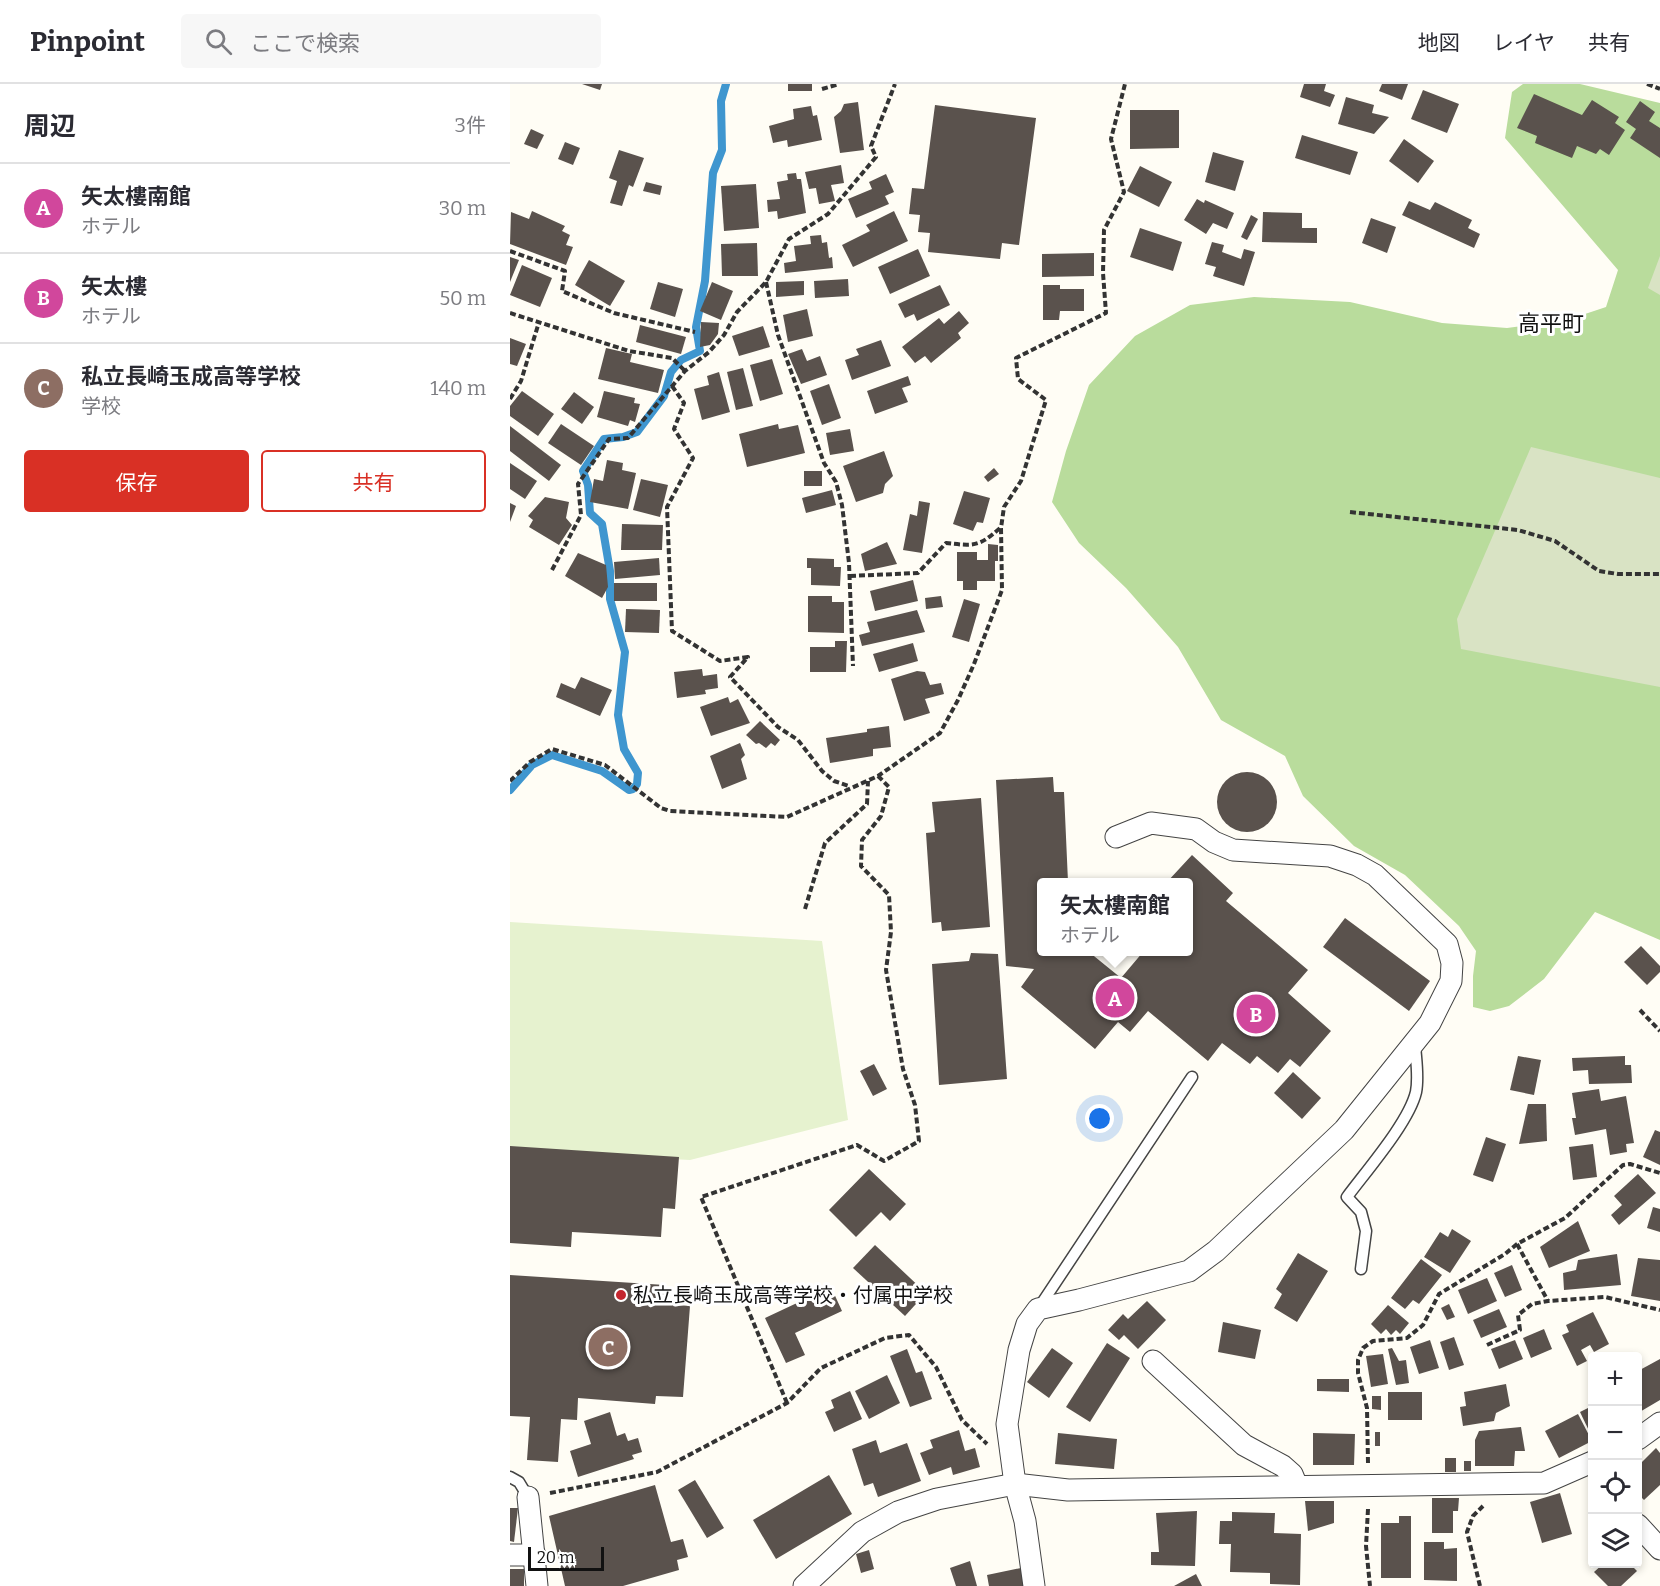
<!DOCTYPE html>
<html lang="ja">
<head>
<meta charset="utf-8">
<style>
	:root { --surface:#fff; --page:#f7f7f7; --text:#2b2b33; --muted:#7c7c81; --line:#e1e1e2; --accent:#d93025 }
	body { margin:0; font-family:Bitter,"Noto Sans JP",serif; background:var(--page); color:var(--text) }
	.controls { position:absolute; right:18px; bottom:18px; display:grid; overflow:hidden; border-radius:6px; box-shadow:0 3px 9px #0003 }
	.controls button { width:54px; height:54px; display:grid; place-items:center; padding:0; border:0; border-bottom:2px solid var(--line); background:var(--surface); color:var(--text); font:30px sans-serif }
	.scale { position:absolute; left:18px; bottom:15px; width:76px; box-sizing:border-box; padding-left:6px; border:3px solid #111; border-top:0; font-size:16px; line-height:21px; white-space:nowrap; color:#111; -webkit-text-stroke:4px #fff; paint-order:stroke }
	.you { position:absolute; left:590px; top:1035px; width:21px; height:21px; margin:-15px; border:4px solid #fff; border-radius:50%; background:#1a73e8; box-shadow:0 0 0 9px #1a73e833 }
	.badge { display:grid; place-items:center; width:39px; height:39px; border-radius:50%; background:var(--accent); color:#fff; font-size:20px; font-weight:700 }
	.pin { position:absolute; translate:-50% -50%; border:3px solid #fff; box-shadow:0 2px 6px #0006 }
	.popup { position:absolute; left:527px; top:794px; width:156px; height:78px; box-sizing:border-box; display:grid; place-content:center; border-radius:6px; background:var(--surface); filter:drop-shadow(0 2px 4px #0005); font-size:20px; white-space:nowrap; color:var(--muted) }
	.popup b { font-size:22px; color:var(--text) }
	.popup::after { content:''; position:absolute; left:50%; top:100%; margin-left:-12px; border:12px solid transparent; border-top-color:var(--surface) }
	.list { margin:0; padding:0; list-style:none }
	h2 { display:flex; justify-content:space-between; align-items:center; height:78px; margin:0; padding:0 24px; font-size:26px }
	h2 small { font-size:20px; font-weight:400; color:var(--muted) }
	.list li { display:grid; grid-template-columns:39px 1fr auto; gap:18px; align-items:center; box-sizing:border-box; height:90px; padding:0 24px; border-top:2px solid var(--line) }
	.list b { display:block; font-size:22px; white-space:nowrap }
	.list p { margin:0; font-size:20px; white-space:nowrap; color:var(--muted) }
	.list em { font-size:20px; font-style:normal; color:var(--muted) }
	.actions { display:flex; gap:12px; padding:18px 24px }
	.actions a { flex:1; padding:14px 0; border:2px solid var(--accent); border-radius:6px; text-align:center; font-size:21px; color:var(--accent) }
	.actions .main { background:var(--accent); color:#fff }
	.icon { flex:none; width:33px; height:33px; fill:none; stroke:currentColor; stroke-width:2; stroke-linecap:round; stroke-linejoin:round }
	.map { position:relative; flex:none; width:1150px; height:1502px; overflow:hidden }
	header { display:flex; align-items:center; gap:36px; box-sizing:border-box; height:84px; padding:0 30px; background:var(--surface); border-bottom:2px solid var(--line) }
	header strong { font-size:28px }
	nav { display:flex; gap:33px; margin-inline-start:auto; font-size:21px }
	.search { width:420px; height:54px; background:var(--page); display:flex; align-items:center; gap:15px; box-sizing:border-box; padding:0 21px; border-radius:6px; color:var(--muted); font-size:22px }
	main { display:flex }
	aside { flex:1; background:var(--surface) }
	.map>svg:first-child { display:block }
</style>
</head>
<body>
<header>
<strong>Pinpoint</strong>
<div class="search"><svg class="icon" aria-label="search" viewBox="0 0 24 24"><circle cx="10" cy="10" r="6"/><path d="M15 15l6 6"/></svg>ここで検索</div>
<nav><a>地図</a><a>レイヤ</a><a>共有</a></nav>
</header>
<main>
<aside>
<h2>周辺<small>3件</small></h2>
<ul class="list">
<li><span class="badge" style="background:#d1479c">A</span><div><b>矢太樓南館</b><p>ホテル</p></div><em>30 m</em></li>
<li><span class="badge" style="background:#d1479c">B</span><div><b>矢太樓</b><p>ホテル</p></div><em>50 m</em></li>
<li><span class="badge" style="background:#8d6e63">C</span><div><b>私立長崎玉成高等学校</b><p>学校</p></div><em>140 m</em></li>
</ul>
<div class="actions"><a class="main">保存</a><a>共有</a></div>
</aside>
<div class="map">
<svg width="1150" height="1502" viewBox="0 0 1150 1502">
	<rect width="100%" height="100%" fill="#fffdf5"/>
	<path fill="#b9dc9c" d="M1013,0H1070L1150,19V856L1085,828L1034,895L999,922L980,927L963,923V892L966,867L949,842L895,791L844,762L793,712L775,672L711,636L668,563L616,504L569,459L542,418L556,367L579,301L625,252L680,221L744,213L840,218L932,239L997,244L1057,236L1096,223L1108,186L995,54L1002,8Z"/>
	<g fill="#d9e3c4">
		<path d="M1150,172V211L1138,204Z"/>
		<path d="M1021,363L1150,394V603L951,565L947,535Z"/>
	</g>
	<path fill="#e6f2cf" d="M0,838L312,857L338,1036L180,1076L0,1066Z"/>
	<g fill="none" stroke-linecap="round" stroke-linejoin="round">
		<path stroke="#3f96cf" stroke-width="8" d="M0,706L22,681L42,671L92,687L119,706L123,705L127,700L128,689L114,665L108,631L115,568L100,515V487L92,440L80,429L78,401L73,387L94,355L113,353L127,348L154,312L161,288L171,276L190,267L186,243L195,197L203,89L212,66L211,17L216,0"/>
	</g>
	<g fill="#5a524d">
		<path d="M72,0H92L90,6Z"/>
		<rect x="278" y="0" width="24" height="7"/>
		<path d="M794,0H816L814,7L825,11L820,23L790,13Z"/>
		<path d="M872,0H898L892,16L869,7Z"/>
		<path d="M913,6L949,20L937,49L901,35Z"/>
		<path d="M1024,10L1072,31L1082,16L1109,33L1105,39L1115,46L1099,71L1090,65L1086,70L1067,62L1062,74L1025,59L1027,52L1007,44Z"/>
		<path d="M836,13L864,21L862,29L879,33L864,50L828,40Z"/>
		<path d="M1130,17L1145,28L1139,37L1150,44V74L1120,54L1126,45L1116,38Z"/>
		<path d="M348,18L354,66L330,69L324,33L331,27L334,20Z"/>
		<path d="M425,21L526,34L509,161L492,159L490,175L418,168L420,149L408,148L410,131L399,130L402,104L414,105Z"/>
		<path d="M301,22L303,32L307,31L312,56L278,63L277,56L263,59L259,42L284,35L283,25Z"/>
		<path d="M620,26H669V64L620,65Z"/>
		<path d="M21,45L34,51L27,65L14,60Z"/>
		<path d="M792,51L848,68L840,91L785,74Z"/>
		<path d="M894,55L924,77L908,99L879,77Z"/>
		<path d="M55,58L70,64L63,81L48,75Z"/>
		<path d="M109,66L134,74L123,103L119,101L112,122L100,119L107,97L99,94Z"/>
		<path d="M703,68L734,77L725,107L695,98Z"/>
		<path d="M331,81L334,99L321,101L325,117L309,120L306,104L299,105L295,88Z"/>
		<path d="M630,82L662,98L649,123L617,107Z"/>
		<path d="M286,89L287,95H291L296,129L268,135L267,127L258,128L257,116L270,115L267,98L278,96L277,90Z"/>
		<path d="M376,90L384,108L375,112L379,120L346,134L338,115L362,105L359,98Z"/>
		<path d="M136,98L152,102L150,111L133,107Z"/>
		<path d="M246,100L249,144L214,147L211,102Z"/>
		<path d="M687,115L694,119L695,116L724,129L717,145L703,139L696,150L674,136Z"/>
		<path d="M899,117L920,126L925,118L962,136L958,144L970,150L964,164L892,131Z"/>
		<path d="M22,127L55,142L52,147L60,151L56,161L63,163L56,181L0,160L1,128L19,135Z"/>
		<path d="M384,127L398,157L343,183L332,161L360,147L356,141Z"/>
		<path d="M753,128L792,129V144H807V159L752,158Z"/>
		<path d="M741,131L748,135L737,156L731,153Z"/>
		<path d="M861,134L886,143L877,169L852,159Z"/>
		<path d="M630,144L672,158L663,187L620,173Z"/>
		<path d="M311,151L312,159L317,158L319,174L322,173L323,184L275,189L274,179L286,177L284,162L301,160L300,152Z"/>
		<path d="M702,158L714,161L712,168L731,175L734,165L745,168L734,202L703,192L706,183L695,180Z"/>
		<path d="M247,159L248,192H212L211,160Z"/>
		<path d="M408,165L420,192L380,210L368,183Z"/>
		<path d="M584,169V192L532,193V170Z"/>
		<path d="M0,173L9,176L0,198Z"/>
		<path d="M79,176L115,197L100,222L65,201Z"/>
		<path d="M12,181L42,194L30,223L0,211Z"/>
		<path d="M338,195L339,212L305,214L304,197Z"/>
		<path d="M294,197V211L266,213V198Z"/>
		<path d="M148,198L173,205L165,233L140,225Z"/>
		<path d="M202,198L223,207L211,236L190,227Z"/>
		<path d="M430,201L440,221L407,237L404,230L395,234L388,220Z"/>
		<path d="M533,201H550V205H574V227H550L549,236H533Z"/>
		<path d="M297,225L303,252L278,258L273,231Z"/>
		<path d="M449,227L459,239L448,249L451,254L421,279L415,272L405,279L392,263L429,234L434,240Z"/>
		<path d="M191,238L209,239L208,250L200,261L190,263Z"/>
		<path d="M130,241L176,253L171,270L126,258Z"/>
		<path d="M253,242L260,263L229,272L222,252Z"/>
		<path d="M0,254L16,260L7,282L0,280Z"/>
		<path d="M371,256L381,282L342,296L335,276L349,271L346,265Z"/>
		<path d="M96,264L122,270L120,278L154,286L148,309L88,295Z"/>
		<path d="M292,265L297,277L310,272L317,291L291,300L278,270Z"/>
		<path d="M262,275L273,310L250,317L240,281Z"/>
		<path d="M233,284L243,322L226,326L217,288Z"/>
		<path d="M209,288L220,328L192,336L184,305L199,301L197,292Z"/>
		<path d="M398,292L401,301L392,304L398,318L365,330L357,307Z"/>
		<path d="M319,300L331,334L312,341L300,307Z"/>
		<path d="M12,307L44,330L28,352L0,332V322Z"/>
		<path d="M94,307L125,314L124,319L130,320L125,338L120,336L118,342L87,333Z"/>
		<path d="M64,308L84,323L72,340L51,325Z"/>
		<path d="M51,340L84,362L71,381L38,359Z"/>
		<path d="M268,340L269,345L288,341L295,369L237,383L229,350Z"/>
		<path d="M0,342L51,381L39,397L0,367Z"/>
		<path d="M340,345L344,367L320,371L316,349Z"/>
		<path d="M374,367L383,392L375,400L373,409L346,418L333,382Z"/>
		<path d="M97,376L113,379L112,386L126,389L118,425L80,418L84,395L93,397Z"/>
		<path d="M0,379L27,397L15,415L0,405Z"/>
		<path d="M484,384L489,390L478,398L474,393Z"/>
		<rect x="294" y="387" width="18" height="15"/>
		<path d="M131,395L158,401L150,433L123,426Z"/>
		<path d="M322,406L326,421L296,429L292,414Z"/>
		<path d="M454,407L480,414L473,439L467,438L463,447L443,440Z"/>
		<path d="M35,413L59,418L56,434L62,441L49,461L19,443L23,436L18,432Z"/>
		<path d="M409,417L420,419L412,469L393,466L400,430L407,432Z"/>
		<path d="M0,419L6,422L0,438Z"/>
		<path d="M112,440L153,441L152,466H111Z"/>
		<path d="M377,458L387,480L355,487L351,470Z"/>
		<path d="M478,460L488,461V477H485V497H467V506H453V497H447V468H467V476H478Z"/>
		<path d="M68,469L96,481L98,503L92,514L55,492Z"/>
		<path d="M149,474L150,491L105,495L104,478Z"/>
		<path d="M297,474L324,475V483H331L330,502L301,501V484H297Z"/>
		<path d="M403,496L408,517L365,527L360,507Z"/>
		<rect x="104" y="499" width="43" height="18"/>
		<path d="M298,512H322V518H334V549L298,548Z"/>
		<path d="M431,512L433,523L416,525L415,514Z"/>
		<path d="M454,515L470,520L459,558L442,553Z"/>
		<path d="M116,525L150,526L149,549L115,548Z"/>
		<path d="M407,526L415,548L352,562L349,551L360,548L357,538Z"/>
		<path d="M325,557H337L336,588H300V563H325Z"/>
		<path d="M403,559L408,577L369,588L363,570Z"/>
		<path d="M192,585L193,592L207,590L208,604L195,606L196,610L167,614L164,588Z"/>
		<path d="M407,587L415,588L420,601L431,599L434,610L415,615L420,629L394,637L381,595Z"/>
		<path d="M71,593L102,606L90,632L46,613L51,599L65,605Z"/>
		<path d="M218,613L220,619L228,615L240,639L201,652L190,623Z"/>
		<path d="M250,637L270,656L265,662L261,659L256,664L249,659L246,660L236,651Z"/>
		<path d="M379,642L381,663L363,665V672L320,679L316,654L357,648V645Z"/>
		<path d="M230,659L235,671L231,675L237,695L212,705L200,672Z"/>
		<circle cx="737" cy="718" r="30"/>
		<path d="M543,693L544,708H554L558,798H532V868H579L611,894L633,868H678V798H657L682,771L723,809L716,817L798,886L778,909L821,947L790,983L780,975L768,989L747,972L740,980L712,959L698,977L638,927L620,948L608,938L585,965L511,903L524,885L496,882L486,696Z"/>
		<path d="M471,714L480,843L432,847L431,838L422,839L416,749L425,748L422,718Z"/>
		<path d="M835,834L920,897L899,927L813,863Z"/>
		<path d="M1131,862L1150,882V888L1137,901L1114,878Z"/>
		<path d="M461,869L488,870L497,995L429,1001L422,880L459,877Z"/>
		<path d="M1008,972L1031,976L1024,1011L1000,1006Z"/>
		<path d="M1115,972V981H1121L1122,999L1079,1000L1078,986L1063,987L1062,974Z"/>
		<path d="M364,980L377,1005L363,1012L350,987Z"/>
		<path d="M783,988L811,1014L792,1035L764,1009Z"/>
		<path d="M1089,1005L1091,1017L1116,1012L1124,1059L1116,1060L1117,1068L1100,1071L1096,1045L1065,1051L1062,1034H1066L1062,1009Z"/>
		<path d="M1018,1020H1036L1037,1057L1009,1060Z"/>
		<path d="M1145,1046L1150,1048V1081L1133,1073Z"/>
		<path d="M976,1053L996,1060L983,1098L963,1091Z"/>
		<path d="M1083,1060L1087,1093L1063,1096L1059,1063Z"/>
		<path d="M0,1062L169,1073L165,1125L153,1124L151,1153L62,1148L61,1163L0,1159Z"/>
		<path d="M359,1085L396,1120L380,1137L371,1128L346,1153L319,1126Z"/>
		<path d="M1128,1090L1146,1109L1109,1141L1101,1131L1112,1121L1104,1112Z"/>
		<path d="M1143,1123L1150,1125V1148L1137,1144Z"/>
		<path d="M1068,1137L1080,1167L1039,1184L1030,1163Z"/>
		<path d="M942,1145L961,1157L940,1189L914,1173L930,1148L938,1153Z"/>
		<path d="M365,1161L416,1209L395,1232L343,1184Z"/>
		<path d="M788,1169L818,1187L787,1238L764,1224L772,1210L766,1205Z"/>
		<path d="M1107,1170L1111,1201L1054,1206L1053,1189L1066,1186L1068,1176Z"/>
		<path d="M1128,1174L1150,1176V1217L1121,1212Z"/>
		<path d="M911,1175L932,1191L909,1220L903,1216L895,1225L881,1214Z"/>
		<path d="M1002,1181L1012,1206L995,1213L984,1189Z"/>
		<path d="M0,1191L155,1201L153,1220L180,1222L173,1313L146,1312L145,1320L68,1314L67,1336L51,1335L48,1378L17,1376L20,1333L0,1332Z"/>
		<path d="M977,1194L987,1217L958,1230L948,1206Z"/>
		<path d="M321,1203L332,1227L285,1249L295,1271L276,1279L255,1234Z"/>
		<path d="M637,1217L656,1236L628,1265L614,1251L609,1256L598,1246L613,1230L618,1235Z"/>
		<path d="M939,1220L945,1233L937,1236L931,1224Z"/>
		<path d="M878,1221L899,1239L890,1250L886,1246L881,1251L876,1245L871,1250L861,1240Z"/>
		<path d="M989,1225L997,1243L971,1254L963,1236Z"/>
		<path d="M1083,1228L1099,1260L1084,1268L1080,1261L1071,1266L1077,1277L1067,1282L1052,1251L1059,1248L1056,1241Z"/>
		<path d="M713,1238L751,1246L745,1275L708,1268Z"/>
		<path d="M1034,1245L1042,1265L1021,1274L1013,1254Z"/>
		<path d="M944,1253L954,1281L939,1286L930,1258Z"/>
		<path d="M920,1256L929,1284L909,1290L900,1263Z"/>
		<path d="M1005,1256L1013,1275L989,1285L981,1265Z"/>
		<path d="M597,1259L620,1274L580,1338L556,1323Z"/>
		<path d="M542,1264L563,1279L539,1314L517,1298Z"/>
		<path d="M882,1264L889,1277L896,1276L899,1299L886,1301L878,1265Z"/>
		<path d="M397,1265L406,1289L412,1287L422,1315L400,1323L380,1272Z"/>
		<path d="M873,1270L878,1300L861,1303L856,1272Z"/>
		<path d="M1150,1275V1316L1128,1329V1287Z"/>
		<path d="M377,1291L390,1319L359,1335L345,1307Z"/>
		<path d="M807,1295H839V1308L807,1307Z"/>
		<path d="M996,1300L1000,1322L986,1329L984,1337L953,1342L950,1323L956,1322L954,1308Z"/>
		<path d="M340,1307L352,1335L324,1348L315,1328L324,1324L321,1316Z"/>
		<rect x="878" y="1308" width="34" height="28"/>
		<path d="M862,1312H871V1326L862,1325Z"/>
		<path d="M1082,1322V1353L1070,1328Z"/>
		<path d="M100,1328L107,1352L115,1349L118,1357L128,1354L132,1368L122,1371L124,1375L68,1393L60,1367L81,1360L74,1337Z"/>
		<path d="M1068,1330L1082,1357L1049,1374L1035,1347Z"/>
		<path d="M1011,1343L1015,1367H1005L1004,1382H965V1356L969,1347Z"/>
		<path d="M449,1346L455,1367L465,1364L470,1383L443,1391L441,1383L419,1391L410,1369L423,1364L420,1356Z"/>
		<rect x="865" y="1348" width="5" height="14"/>
		<path d="M548,1349L607,1355L604,1385L545,1380Z"/>
		<path d="M803,1349L845,1350L844,1381H803Z"/>
		<path d="M366,1356L370,1369L397,1359L411,1397L368,1413L363,1399L354,1402L342,1365Z"/>
		<path d="M1146,1364L1150,1369V1401L1134,1416L1128,1410V1382Z"/>
		<rect x="935" y="1374" width="11" height="14"/>
		<rect x="954" y="1377" width="7" height="10"/>
		<path d="M319,1391L342,1430L266,1475L243,1436Z"/>
		<path d="M185,1396L214,1444L197,1454L168,1406Z"/>
		<path d="M145,1401L161,1458L173,1455L178,1473L167,1476L169,1486L113,1502H55L39,1432Z"/>
		<path d="M1050,1409L1062,1450L1032,1459L1020,1418Z"/>
		<path d="M922,1414H949L948,1427H943V1449H922Z"/>
		<path d="M795,1417H824V1439L798,1447Z"/>
		<path d="M0,1424H8L4,1458L0,1457Z"/>
		<path d="M687,1427L685,1482L641,1481V1468H649L646,1429Z"/>
		<path d="M722,1428L765,1429L764,1449L791,1450L790,1501L760,1500V1489L720,1488L721,1460H709L710,1437H722Z"/>
		<path d="M889,1432H901V1494H871V1439H889Z"/>
		<path d="M914,1458H934V1465L947,1464V1497L914,1496Z"/>
		<path d="M359,1466L364,1485L351,1489L346,1470Z"/>
		<path d="M460,1477L467,1502H446L440,1484Z"/>
		<path d="M1093,1480H1120L1127,1487L1111,1502H1098L1084,1488Z"/>
		<path d="M511,1484L515,1502H479L477,1491Z"/>
		<rect x="0" y="1485" width="14" height="17"/>
		<path d="M686,1490L692,1502H664Z"/>
	</g>
	<g fill="none" stroke-linecap="round" stroke-linejoin="round">
		<defs>
			<g id="service">
				<path d="M851,1185L856,1147L851,1128L837,1113C857,1086 899,1038 906,1008C909,993 906,976 905,961"/>
				<path d="M528,1225L682,993"/>
				<path d="M0,1393L9,1398L18,1413"/>
			</g>
			<g id="minor">
				<path d="M643,1277L734,1361L773,1382L782,1390L787,1402"/>
				<path d="M1128,1355L1150,1339"/>
				<path d="M18,1413L27,1502"/>
				<path d="M1128,1441L1150,1465"/>
				<path d="M0,1471H25"/>
				<path d="M294,1502L352,1448L388,1428L427,1415L505,1400L558,1406L1034,1399L1082,1378"/>
				<path d="M524,1502L515,1437L505,1400L497,1340L509,1266L517,1240L528,1225L569,1216L679,1187L706,1167L834,1046L920,939L941,897L942,879L937,860L865,791L847,781L820,772L723,766L704,758L686,745L641,739L606,753"/>
			</g>
		</defs>
		<use href="#service" stroke="#444" stroke-width="13"/>
		<use href="#minor" stroke="#444" stroke-width="23"/>
		<g stroke="#333" stroke-width="4" stroke-dasharray="6 3" stroke-linecap="butt">
			<path d="M1137,0L1150,5"/>
			<path d="M312,5L329,0"/>
			<path d="M0,167L55,187L52,207L104,229L185,248"/>
			<path d="M256,198L268,251L314,379L326,398L332,421L339,479L343,582"/>
			<path d="M0,229L119,267L162,274L175,287"/>
			<path d="M162,302L174,319L164,345L183,374L157,423L162,547L210,577L238,573L220,593L268,643L288,656L312,687L324,697L339,702"/>
			<path d="M0,315L11,297L29,238"/>
			<path d="M840,428L1008,446L1045,457L1089,487L1108,490H1150"/>
			<path d="M42,486L71,431L68,400L99,355L118,354L175,287L199,268L214,251L227,228L256,198L279,155L318,130L366,73L361,62L385,0"/>
			<path d="M340,492L408,489L436,459C464,462 469,463 490,444"/>
			<path d="M0,697L20,678L42,665L95,681L151,724L160,727L277,733L368,692L430,649L448,616L464,580L492,506L491,444L494,423L511,397L536,316L508,295L506,274L596,229L593,189L594,146L614,108L601,55L615,0"/>
			<path d="M295,825L315,759L357,720L358,697"/>
			<path d="M1130,926L1150,947"/>
			<path d="M1007,1160L1038,1217"/>
			<path d="M977,1261L1010,1246L1008,1231L1022,1220L1038,1217L1095,1213L1150,1226"/>
			<path d="M277,1319L191,1113L347,1061L374,1077L409,1057L405,1021L393,985L376,886L381,848L379,811L351,782L352,756L371,732L379,703L368,692"/>
			<path d="M858,1379L857,1324L848,1289V1276L853,1264L863,1257L897,1254L913,1241L929,1210L995,1170L1007,1160L1055,1134L1113,1081L1120,1080L1150,1089"/>
			<path d="M40,1409L147,1388L277,1319L311,1284L375,1254L399,1251L426,1283L452,1336L477,1360"/>
			<path d="M858,1425L856,1462L860,1502"/>
			<path d="M970,1502L957,1448L963,1432L973,1422"/>
		</g>
		<use href="#service" stroke="#fff" stroke-width="10"/>
		<use href="#minor" stroke="#fff" stroke-width="21"/>
	</g>
	<circle fill="#c4262e" stroke="#fff" stroke-width="2" cx="111" cy="1211" r="6"/>
	<g text-anchor="middle" dominant-baseline="central" stroke-width="6" stroke-linejoin="round" paint-order="stroke">
		<g font-size="20" fill="#111" stroke="#fff" text-anchor="start">
			<text x="123" y="1211">私立長崎玉成高等学校・付属中学校</text>
		</g>
		<g font-size="22" fill="#111" stroke="#fff">
			<text x="1041" y="239">高平町</text>
		</g>
	</g>
</svg>
<div class="controls">
<button>+</button>
<button>−</button>
<button><svg class="icon" aria-label="locate" viewBox="0 0 24 24"><circle cx="12" cy="12" r="6"/><path d="M12 2v4M12 18v4M2 12h4M18 12h4"/></svg></button>
<button><svg class="icon" aria-label="layers" viewBox="0 0 24 24"><path d="M12 4l9 5-9 5-9-5zM3 14l9 5 9-5"/></svg></button>
</div>
<div class="scale">20 m</div>
<div class="you"></div>
<div class="pin badge" style="left:605px;top:914px;background:#d1479c">A</div>
<div class="popup"><b>矢太樓南館</b>ホテル</div>
<div class="pin badge" style="left:746px;top:930px;background:#d1479c">B</div>
<div class="pin badge" style="left:98px;top:1263px;background:#8d6e63">C</div>
</div>
</main>
</body>
</html>
